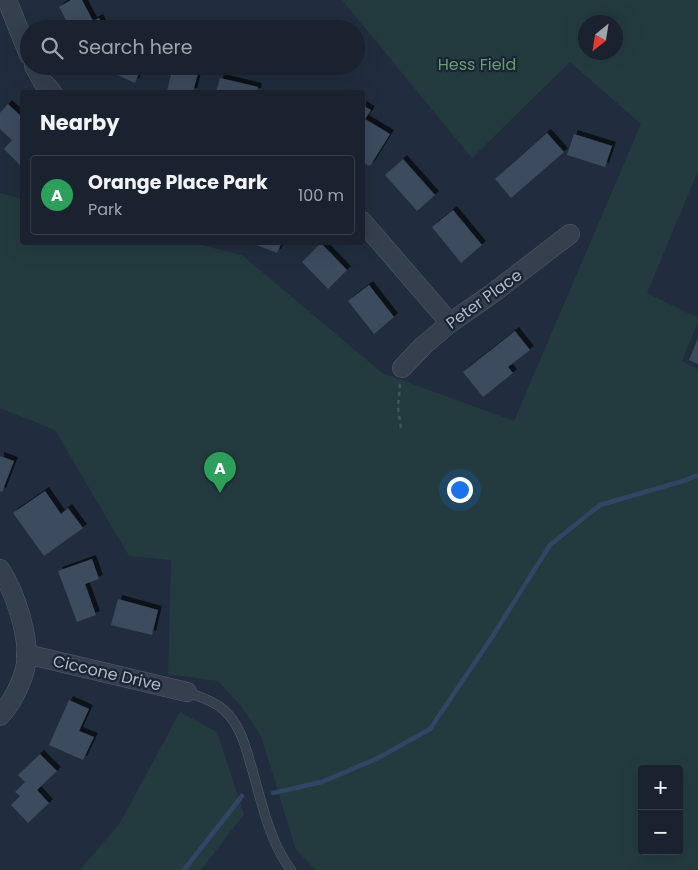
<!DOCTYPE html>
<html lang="en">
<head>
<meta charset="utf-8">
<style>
	:root { --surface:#19222e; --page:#262f3a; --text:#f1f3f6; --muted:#9fa4aa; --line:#373f4a; --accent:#db2777 }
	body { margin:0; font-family:Poppins,sans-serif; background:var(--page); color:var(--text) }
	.controls { position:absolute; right:15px; bottom:15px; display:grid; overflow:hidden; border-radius:5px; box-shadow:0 5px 20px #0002 }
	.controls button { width:45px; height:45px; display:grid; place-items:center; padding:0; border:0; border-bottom:1px solid var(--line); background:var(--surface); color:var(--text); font:25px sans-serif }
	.compass { position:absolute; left:578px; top:15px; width:45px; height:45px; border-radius:50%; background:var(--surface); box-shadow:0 5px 20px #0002; rotate:210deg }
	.you { position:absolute; left:459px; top:489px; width:18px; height:18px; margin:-12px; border:4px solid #fff; border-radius:50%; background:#1a73e8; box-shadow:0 0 0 8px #1a73e833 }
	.badge { display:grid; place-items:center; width:32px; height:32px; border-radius:50%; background:var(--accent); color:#fff; font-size:16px; font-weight:700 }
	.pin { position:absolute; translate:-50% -41px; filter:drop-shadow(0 1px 2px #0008) }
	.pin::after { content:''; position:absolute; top:26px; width:18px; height:15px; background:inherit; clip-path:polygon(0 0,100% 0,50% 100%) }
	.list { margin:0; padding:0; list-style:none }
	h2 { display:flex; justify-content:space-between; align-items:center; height:65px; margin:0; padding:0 20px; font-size:21px }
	h2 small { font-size:16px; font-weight:400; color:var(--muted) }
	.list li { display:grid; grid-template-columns:32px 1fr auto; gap:15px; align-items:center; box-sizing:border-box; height:80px; margin:0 10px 10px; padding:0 10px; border:1px solid var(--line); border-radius:5px }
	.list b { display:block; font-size:19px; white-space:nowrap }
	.list p { margin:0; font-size:16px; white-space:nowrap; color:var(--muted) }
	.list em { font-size:16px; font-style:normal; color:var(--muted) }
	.icon { flex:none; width:28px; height:28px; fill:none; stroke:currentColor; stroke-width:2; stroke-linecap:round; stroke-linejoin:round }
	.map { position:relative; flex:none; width:698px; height:870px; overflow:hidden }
	.search { position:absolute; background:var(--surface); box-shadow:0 5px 20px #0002; left:20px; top:20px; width:345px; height:55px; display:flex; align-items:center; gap:12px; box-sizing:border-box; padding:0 18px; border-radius:28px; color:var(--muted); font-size:19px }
	.panel { position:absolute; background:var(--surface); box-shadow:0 5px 20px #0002; left:20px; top:90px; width:345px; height:155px; border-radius:5px }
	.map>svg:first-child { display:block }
</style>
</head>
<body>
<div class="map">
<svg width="698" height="870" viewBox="0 0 698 870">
	<defs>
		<filter id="shadow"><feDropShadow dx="4" dy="-4" stdDeviation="0" flood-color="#0009"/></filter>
	</defs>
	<rect width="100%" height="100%" fill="#212d3e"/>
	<g fill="#233b3f" fill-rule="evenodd">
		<path d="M342,0H698V171L647,293L698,318V322L682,361L698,369V870H316L296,850L261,736L241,706L218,681L168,674L171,560L129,556L55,430L0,408V193L22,199V242L193,243L242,255L382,373L514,421L641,124L570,62L472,158ZM586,22H616V52H586ZM642,769H679V851H642Z"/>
		<path d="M180,712L217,732L244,814L201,870H80L120,823Z"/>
	</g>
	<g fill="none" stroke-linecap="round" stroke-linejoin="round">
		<g stroke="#314665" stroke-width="4.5">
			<path d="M273,793L322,782L378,758L430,729L492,637L550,545L600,505L683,481L698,475"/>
			<path d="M184,870L242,796"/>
		</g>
	</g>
	<g fill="#3c4b5e" filter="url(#shadow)">
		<path d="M71,0H82L93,21L99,18L105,29H71L59,7Z"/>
		<path d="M113,66H142L135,83L111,72Z"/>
		<path d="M173,66H200L193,92H175L167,91Z"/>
		<path d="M220,78L258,87L257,92H216Z"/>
		<path d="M8,104L22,117V167L4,149L12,140L0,129V113Z"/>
		<path d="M362,105L371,110L365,119L390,134L370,166L362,162Z"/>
		<path d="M547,133L564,152L511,198L495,179Z"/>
		<path d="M574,134L612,146L605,167L567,155Z"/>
		<path d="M403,159L435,195L417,211L385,175Z"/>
		<path d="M453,210L482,245L461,263L432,227Z"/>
		<path d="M249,242H282L277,253Z"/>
		<path d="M321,243L347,270L328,289L302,262Z"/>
		<path d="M369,285L394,317L374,334L348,301Z"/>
		<path d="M515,331L530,350L508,367L513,373L483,397L463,372Z"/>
		<path d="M698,338V364L689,360Z"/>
		<path d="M0,456L14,461L2,492L0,491Z"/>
		<path d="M45,491L61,514L68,508L83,528L44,556L13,513Z"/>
		<path d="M92,559L99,579L85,584L96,615L77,622L58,571Z"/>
		<path d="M118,599L158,610L152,635L111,625Z"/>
		<path d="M69,700L89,709L79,731L94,737L83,760L49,745Z"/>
		<path d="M40,754L57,771L37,790L49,803L28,823L11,805L20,796L15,792L25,782L18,775Z"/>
	</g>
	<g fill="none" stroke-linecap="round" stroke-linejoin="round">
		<defs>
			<path id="lane" d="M187,692C200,697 214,701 225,711C239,724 245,744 250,762C261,798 268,840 291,870"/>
			<g id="street">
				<path d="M7,0L29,55"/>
				<path d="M34,66L43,82L52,92"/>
				<path d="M362,221L450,323"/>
				<path d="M402,368L423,346L450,323L493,293L570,234"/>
				<path d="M0,569C15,592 32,641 25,669C21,685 11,704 0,716"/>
				<path d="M26,654L187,692"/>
			</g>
		</defs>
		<use href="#lane" stroke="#535d6c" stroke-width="10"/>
		<use href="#street" stroke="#535d6c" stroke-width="20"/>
		<path stroke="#3e5759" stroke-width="2.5" stroke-dasharray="4 4" stroke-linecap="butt" d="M400,384L398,407L401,429"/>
		<use href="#lane" stroke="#353f4e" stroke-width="9"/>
		<use href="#street" stroke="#353f4e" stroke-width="19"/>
	</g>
	<g text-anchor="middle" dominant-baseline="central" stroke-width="4.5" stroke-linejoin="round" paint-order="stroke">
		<g font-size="16" fill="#659d73" stroke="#1a2433">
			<text x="477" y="64">Hess Field</text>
		</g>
		<g font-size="16" fill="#b1baca" stroke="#1a2433">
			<text transform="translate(484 299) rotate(-36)">Peter Place</text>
			<text transform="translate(107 673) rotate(13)">Ciccone Drive</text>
		</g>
	</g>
</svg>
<div class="controls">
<button>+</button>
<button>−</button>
</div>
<svg class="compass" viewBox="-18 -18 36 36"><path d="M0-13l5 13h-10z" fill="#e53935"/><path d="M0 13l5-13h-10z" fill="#9fa4aa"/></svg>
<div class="you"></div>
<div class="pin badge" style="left:220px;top:493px;background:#2e9e5b">A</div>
<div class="search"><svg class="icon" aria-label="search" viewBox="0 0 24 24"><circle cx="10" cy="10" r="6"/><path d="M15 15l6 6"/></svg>Search here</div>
<section class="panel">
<h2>Nearby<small></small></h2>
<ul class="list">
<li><span class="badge" style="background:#2e9e5b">A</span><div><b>Orange Place Park</b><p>Park</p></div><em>100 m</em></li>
</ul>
</section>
</div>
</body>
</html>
